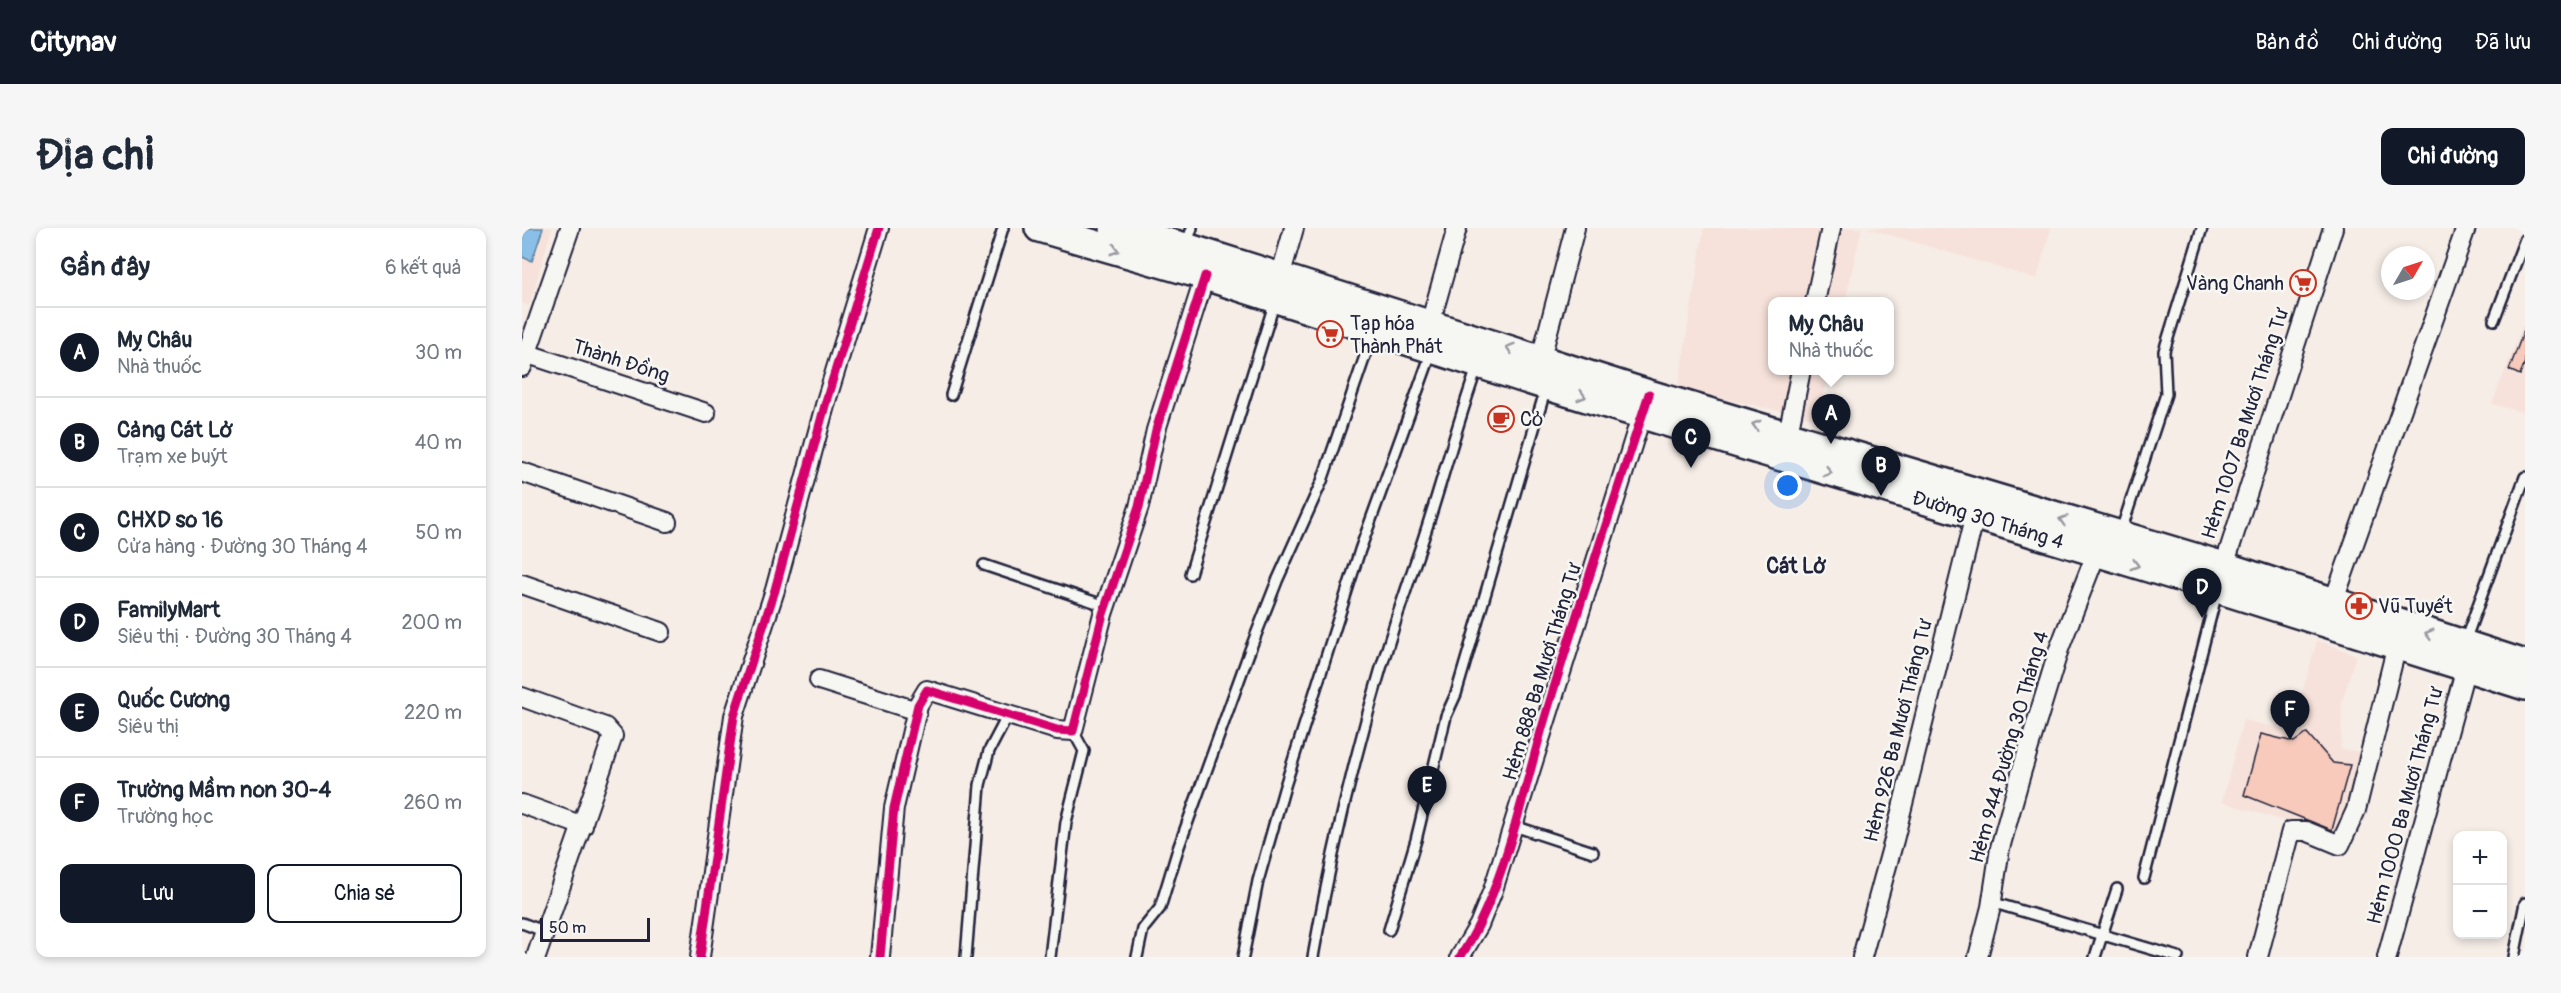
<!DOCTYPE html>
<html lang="vi">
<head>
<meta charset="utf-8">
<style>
	:root { --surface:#fff; --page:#f6f6f7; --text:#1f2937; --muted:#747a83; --line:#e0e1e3; --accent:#111827 }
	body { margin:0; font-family:Pangolin,sans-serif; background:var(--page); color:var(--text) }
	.controls { position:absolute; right:18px; bottom:18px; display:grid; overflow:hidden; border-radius:12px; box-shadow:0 3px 9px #0003 }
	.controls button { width:54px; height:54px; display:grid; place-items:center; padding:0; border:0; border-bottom:2px solid var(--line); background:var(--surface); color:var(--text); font:30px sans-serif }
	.compass { position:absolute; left:1859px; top:18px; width:54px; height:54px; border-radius:50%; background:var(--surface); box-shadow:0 3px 9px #0003; rotate:51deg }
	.scale { position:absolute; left:18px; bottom:15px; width:110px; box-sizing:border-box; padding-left:6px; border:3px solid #22223b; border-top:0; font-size:16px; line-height:21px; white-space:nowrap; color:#22223b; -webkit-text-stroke:4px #f6f6f2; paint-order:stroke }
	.you { position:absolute; left:1266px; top:258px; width:21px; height:21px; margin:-15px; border:4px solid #fff; border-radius:50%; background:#1a73e8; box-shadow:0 0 0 9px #1a73e833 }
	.badge { display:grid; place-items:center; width:39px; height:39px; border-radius:50%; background:var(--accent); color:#fff; font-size:20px; font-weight:700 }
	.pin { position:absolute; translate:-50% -50px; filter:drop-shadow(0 2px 3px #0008) }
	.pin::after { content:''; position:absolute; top:32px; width:21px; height:18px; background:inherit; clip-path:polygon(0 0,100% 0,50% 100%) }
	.popup { position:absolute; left:1246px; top:69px; width:126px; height:78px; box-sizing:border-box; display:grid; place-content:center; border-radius:12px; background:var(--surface); filter:drop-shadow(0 2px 4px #0005); font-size:20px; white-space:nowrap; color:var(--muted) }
	.popup b { font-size:22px; color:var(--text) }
	.popup::after { content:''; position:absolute; left:50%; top:100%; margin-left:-12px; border:12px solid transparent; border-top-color:var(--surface) }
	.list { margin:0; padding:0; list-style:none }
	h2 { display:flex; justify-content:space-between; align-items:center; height:78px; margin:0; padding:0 24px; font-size:26px }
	h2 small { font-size:20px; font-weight:400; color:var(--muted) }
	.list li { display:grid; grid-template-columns:39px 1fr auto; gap:18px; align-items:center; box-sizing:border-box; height:90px; padding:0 24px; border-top:2px solid var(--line) }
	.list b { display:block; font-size:22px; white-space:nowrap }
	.list p { margin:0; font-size:20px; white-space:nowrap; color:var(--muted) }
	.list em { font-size:20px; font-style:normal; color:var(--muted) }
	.actions { display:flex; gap:12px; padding:18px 24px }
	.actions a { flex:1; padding:14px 0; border:2px solid var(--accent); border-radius:12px; text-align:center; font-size:21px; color:var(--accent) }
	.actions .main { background:var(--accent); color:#fff }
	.map { position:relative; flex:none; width:2003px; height:729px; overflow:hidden; border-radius:12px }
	header { display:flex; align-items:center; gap:36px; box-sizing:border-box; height:84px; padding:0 30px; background:var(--accent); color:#fff }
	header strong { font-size:28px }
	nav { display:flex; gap:33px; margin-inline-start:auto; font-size:21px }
	.intro { display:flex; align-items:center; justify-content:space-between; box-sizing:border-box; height:144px; padding:0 36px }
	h1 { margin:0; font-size:42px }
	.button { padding:15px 27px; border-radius:12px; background:var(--accent); color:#fff; font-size:21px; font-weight:700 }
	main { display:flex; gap:36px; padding:0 36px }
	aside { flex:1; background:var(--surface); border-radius:12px; box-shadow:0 3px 9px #0003 }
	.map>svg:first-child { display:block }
</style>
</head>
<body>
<header>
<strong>Citynav</strong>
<nav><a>Bản đồ</a><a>Chỉ đường</a><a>Đã lưu</a></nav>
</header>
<div class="intro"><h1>Địa chỉ</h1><a class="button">Chỉ đường</a></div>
<main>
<aside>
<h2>Gần đây<small>6 kết quả</small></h2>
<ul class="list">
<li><span class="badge">A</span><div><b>Mỵ Châu</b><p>Nhà thuốc</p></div><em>30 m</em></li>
<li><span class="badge">B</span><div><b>Cảng Cát Lở</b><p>Trạm xe buýt</p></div><em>40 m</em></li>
<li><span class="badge">C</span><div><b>CHXD so 16</b><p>Cửa hàng · Đường 30 Tháng 4</p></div><em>50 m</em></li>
<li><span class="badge">D</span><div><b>FamilyMart</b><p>Siêu thị · Đường 30 Tháng 4</p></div><em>200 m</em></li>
<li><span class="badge">E</span><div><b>Quốc Cương</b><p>Siêu thị</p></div><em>220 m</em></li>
<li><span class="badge">F</span><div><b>Trường Mầm non 30-4</b><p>Trường học</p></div><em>260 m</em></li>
</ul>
<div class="actions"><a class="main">Lưu</a><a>Chia sẻ</a></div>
</aside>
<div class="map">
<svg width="2003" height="729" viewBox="0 0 2003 729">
	<rect width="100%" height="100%" fill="#f6ede7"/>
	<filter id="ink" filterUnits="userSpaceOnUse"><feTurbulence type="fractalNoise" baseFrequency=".0167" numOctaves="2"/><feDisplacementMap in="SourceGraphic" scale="12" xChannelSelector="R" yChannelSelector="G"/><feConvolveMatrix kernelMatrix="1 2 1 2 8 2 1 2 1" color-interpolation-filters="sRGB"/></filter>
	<g filter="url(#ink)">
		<g fill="#f6e2da">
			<path d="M0,0H30L7,78L0,75Z"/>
			<path d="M1182,0H1340L1323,73L1250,74V142L1307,143L1296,191L1156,161Z"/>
			<path d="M1345,0H1529L1515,51Z"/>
			<path d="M2003,92V185L1970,176Z"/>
			<path d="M1795,412L1834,427L1820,475L1819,521L1838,524L1820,601L1812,608L1700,574L1721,492L1770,503Z"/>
		</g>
		<path fill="#8ac0e7" stroke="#6081a2" stroke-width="1.5" d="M1,0H21L10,33L0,29Z"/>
		<g fill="#f7cabb" stroke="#22223b" stroke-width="1.5">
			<path d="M2002,102L2003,134L1998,147L1987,142Z"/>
			<path d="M1785,505L1811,535L1828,537L1810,602L1722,567L1739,506L1772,514Z"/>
		</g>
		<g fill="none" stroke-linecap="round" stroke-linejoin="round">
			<defs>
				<g id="lane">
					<path d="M664,18L670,0"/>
					<path d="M1972,92L2003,11"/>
					<path d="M429,167L481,0"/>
					<path d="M1598,306L1644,166L1642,123L1680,0"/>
					<path d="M462,337L584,378"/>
					<path d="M668,346L753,73"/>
					<path d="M1943,413L2003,249"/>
					<path d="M992,598L1071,624"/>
					<path d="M1622,650L1695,364"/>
					<path d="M1469,674L1656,729"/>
					<path d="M0,695L24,704"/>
					<path d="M867,702L894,612L924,488L934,466L1024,160"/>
					<path d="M444,729L458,557L467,523L486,487"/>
					<path d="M528,729L544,594L562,523L551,503"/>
					<path d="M615,729L621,701L638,680L656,621L728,422L755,353L800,253L851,105"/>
					<path d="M721,729L736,653L763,558L838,322L910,123"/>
					<path d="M791,729C814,597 847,468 891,341C915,274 932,204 956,137"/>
					<path d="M1573,729L1595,661"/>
					<path d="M1992,729L2003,675"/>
				</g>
				<g id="street">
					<path d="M758,49L772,0"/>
					<path d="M1293,74L1309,0"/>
					<path d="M908,96L935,0"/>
					<path d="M0,124L184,185"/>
					<path d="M1019,130L1053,0"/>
					<path d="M0,139L48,0"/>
					<path d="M1266,206L1279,142"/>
					<path d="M0,244L145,294"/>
					<path d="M1702,338L1811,0"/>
					<path d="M0,356L139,404"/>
					<path d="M1811,375L1944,0"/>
					<path d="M297,452L395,483"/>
					<path d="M0,469L83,499L91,508L14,729"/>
					<path d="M0,576L61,598"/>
					<path d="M178,729L212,488L253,362L305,170L357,0"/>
					<path d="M358,729L372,580L396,477L405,462L535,502L551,503L581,386L617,279L634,202L683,48"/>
					<path d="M938,729L957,697L971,662L1123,176"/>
					<path d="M1340,729L1372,612L1453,287"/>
					<path d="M1456,729L1469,679L1478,620L1500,542L1537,421L1574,326"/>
					<path d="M1736,729L1769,603H1784L1818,617L1834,582L1875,417"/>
					<path d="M1865,729L1944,439"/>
				</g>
				<g id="primary">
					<path id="s1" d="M517,0L683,48L1025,158L1696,361L2003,458"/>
					<path d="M592,0L664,19L1127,166L1702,338L2003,436"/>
				</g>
			</defs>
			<use href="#lane" stroke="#22223b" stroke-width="14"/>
			<use href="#street" stroke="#22223b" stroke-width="22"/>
			<use href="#primary" stroke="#22223b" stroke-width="32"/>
			<use href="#lane" stroke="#f6f6f2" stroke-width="9"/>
			<use href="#street" stroke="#f6f6f2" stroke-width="18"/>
			<use href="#primary" stroke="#f6f6f2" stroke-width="27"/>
			<defs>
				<g id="cycleway">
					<path d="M178,729L212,488L253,362L305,170L357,0"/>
					<path d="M358,729L372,580L396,477L405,462L535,502L551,503L581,386L617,279L634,202L683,48"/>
					<path d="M938,729C981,667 1001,563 1023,490C1055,382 1092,274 1127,166"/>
				</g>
			</defs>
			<use href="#cycleway" stroke="#f6f6f2" stroke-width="13"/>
			<use href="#cycleway" stroke="#d6006c" stroke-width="9"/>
		</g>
		<defs><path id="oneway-chevron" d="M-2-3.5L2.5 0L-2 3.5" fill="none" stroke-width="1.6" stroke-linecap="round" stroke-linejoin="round" transform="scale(1.5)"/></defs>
		<g stroke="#9797a0">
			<use href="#oneway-chevron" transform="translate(593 22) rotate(16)"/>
			<use href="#oneway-chevron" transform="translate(988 120) rotate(-163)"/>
			<use href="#oneway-chevron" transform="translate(1060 168) rotate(17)"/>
			<use href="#oneway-chevron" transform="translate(1234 197) rotate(-164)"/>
			<use href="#oneway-chevron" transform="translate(1306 244) rotate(17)"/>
			<use href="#oneway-chevron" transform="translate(1541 292) rotate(-164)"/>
			<use href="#oneway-chevron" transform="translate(1613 337) rotate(16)"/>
			<use href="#oneway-chevron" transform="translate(1907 406) rotate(-164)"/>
		</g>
	</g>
	<defs>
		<symbol id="supermarket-ring" viewBox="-11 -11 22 22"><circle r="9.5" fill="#f6f6f2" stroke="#c8321e" stroke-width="1.5"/><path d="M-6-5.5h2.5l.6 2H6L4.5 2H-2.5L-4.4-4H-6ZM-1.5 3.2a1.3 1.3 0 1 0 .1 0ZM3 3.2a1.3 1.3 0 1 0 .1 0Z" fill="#c8321e"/></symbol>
		<symbol id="cafe-ring" viewBox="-11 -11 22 22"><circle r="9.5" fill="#f6f6f2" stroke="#c8321e" stroke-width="1.5"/><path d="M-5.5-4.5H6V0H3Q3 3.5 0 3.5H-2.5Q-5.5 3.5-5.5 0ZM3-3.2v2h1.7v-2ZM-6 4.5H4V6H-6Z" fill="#c8321e"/></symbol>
		<symbol id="pharmacy-ring" viewBox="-11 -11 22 22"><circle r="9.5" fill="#f6f6f2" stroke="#c8321e" stroke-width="1.5"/><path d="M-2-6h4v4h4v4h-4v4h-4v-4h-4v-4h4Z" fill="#c8321e"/></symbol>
	</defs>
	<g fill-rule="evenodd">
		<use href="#supermarket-ring" x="1766" y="40" width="30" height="30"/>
		<use href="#supermarket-ring" x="793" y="91" width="30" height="30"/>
		<use href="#cafe-ring" x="964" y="176" width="30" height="30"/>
		<use href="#pharmacy-ring" x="1822" y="363" width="30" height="30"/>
	</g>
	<g text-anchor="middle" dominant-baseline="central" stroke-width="5" stroke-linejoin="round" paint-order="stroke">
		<g font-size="20" fill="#22223b" stroke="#f6f6f2" text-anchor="start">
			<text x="1762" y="55" text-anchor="end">Vàng Chanh</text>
			<text x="828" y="95">Tạp hóa<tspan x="828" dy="23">Thành Phát</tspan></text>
			<text x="998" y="191">Cỏ</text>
			<text x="1856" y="378">Vũ Tuyết</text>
		</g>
		<g font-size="20" fill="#22223b" stroke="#f6f6f2">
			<text transform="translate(99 133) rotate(18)">Thành Đồng</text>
			<text transform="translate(1723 196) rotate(-72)">Hẻm 1007 Ba Mươi Tháng Tư</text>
			<text stroke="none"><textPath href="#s1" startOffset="993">Đường 30 Tháng 4</textPath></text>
			<text transform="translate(1020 444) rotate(-73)">Hẻm 888 Ba Mươi Tháng Tư</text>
			<text transform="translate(1376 503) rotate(-76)">Hẻm 926 Ba Mươi Tháng Tư</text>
			<text transform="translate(1487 519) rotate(-74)">Hẻm 944 Đường 30 Tháng 4</text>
			<text transform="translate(1883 578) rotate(-75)">Hẻm 1000 Ba Mươi Tháng Tư</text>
		</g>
		<g font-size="21" font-weight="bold" fill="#22223b" stroke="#f6f6f2">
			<text x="1274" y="338">Cát Lở</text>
		</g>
	</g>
</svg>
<div class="controls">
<button>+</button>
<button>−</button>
</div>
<svg class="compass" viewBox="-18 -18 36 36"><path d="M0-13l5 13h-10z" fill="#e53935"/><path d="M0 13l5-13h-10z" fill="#747a83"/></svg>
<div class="scale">50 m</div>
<div class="you"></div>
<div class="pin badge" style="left:1309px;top:216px">A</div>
<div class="popup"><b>Mỵ Châu</b>Nhà thuốc</div>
<div class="pin badge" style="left:1359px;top:268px">B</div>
<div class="pin badge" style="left:1169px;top:240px">C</div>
<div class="pin badge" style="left:1680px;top:390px">D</div>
<div class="pin badge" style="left:905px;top:588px">E</div>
<div class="pin badge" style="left:1768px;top:512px">F</div>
</div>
</main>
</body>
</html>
